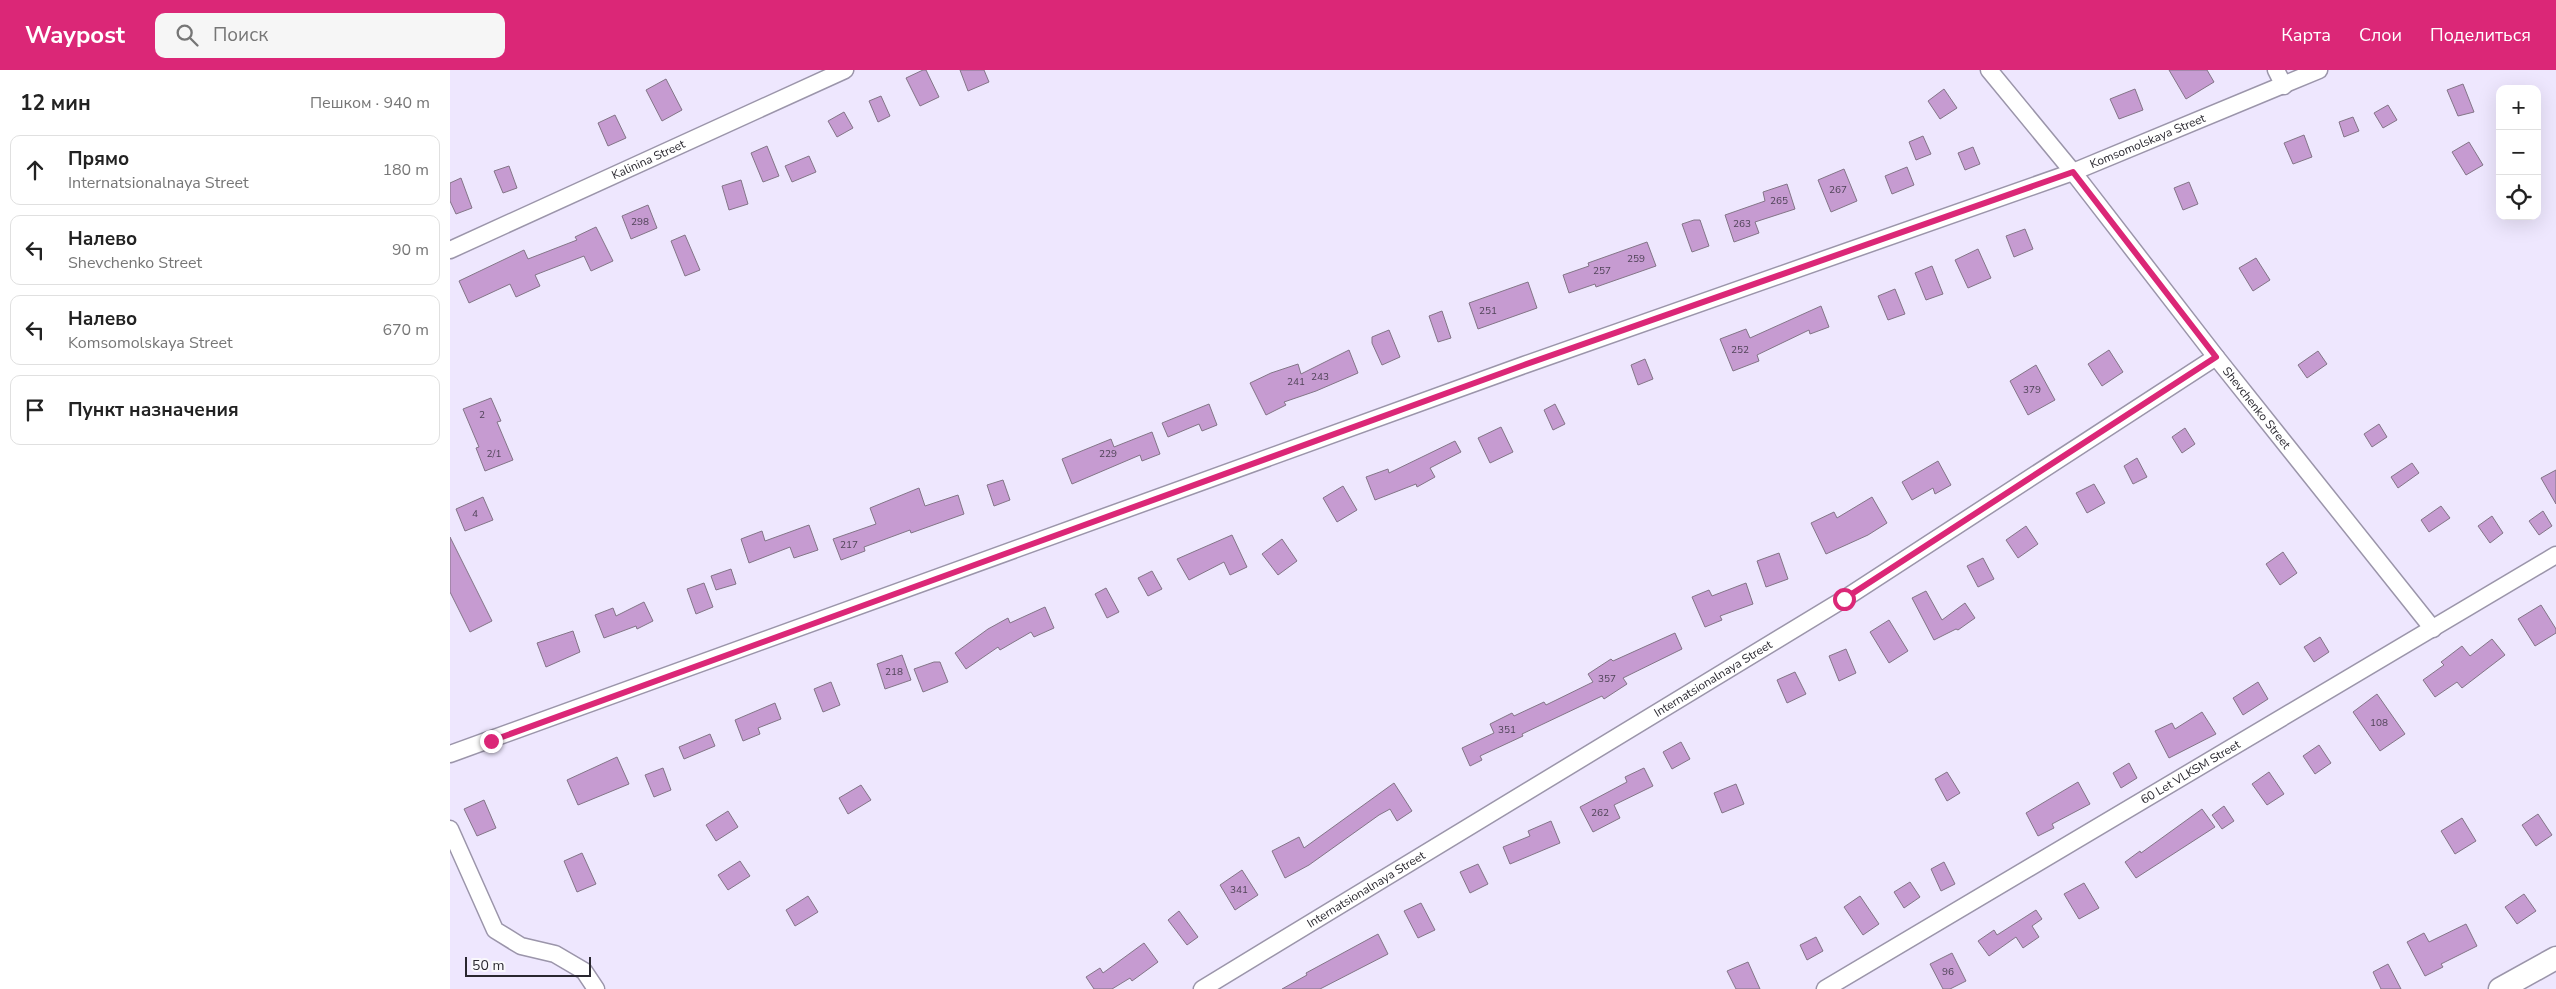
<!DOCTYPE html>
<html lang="ru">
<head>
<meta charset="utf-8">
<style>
	:root { --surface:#fff; --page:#f6f6f6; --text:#222; --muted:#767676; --line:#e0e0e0; --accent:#db2777 }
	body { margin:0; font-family:"Nunito Sans",sans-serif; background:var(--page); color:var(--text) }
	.controls { position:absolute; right:15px; top:15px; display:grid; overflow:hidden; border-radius:10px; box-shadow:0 5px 20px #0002 }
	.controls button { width:45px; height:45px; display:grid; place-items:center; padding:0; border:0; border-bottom:1px solid var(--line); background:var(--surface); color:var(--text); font:25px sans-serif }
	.scale { position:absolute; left:15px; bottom:12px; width:126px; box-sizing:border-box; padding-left:5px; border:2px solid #29272f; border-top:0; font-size:14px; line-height:18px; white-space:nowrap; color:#29272f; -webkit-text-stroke:4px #f9f8fc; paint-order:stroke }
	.stop { position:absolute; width:15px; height:15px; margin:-11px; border:4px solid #db2777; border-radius:50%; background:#fff }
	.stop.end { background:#db2777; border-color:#fff; box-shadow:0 1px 5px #0008 }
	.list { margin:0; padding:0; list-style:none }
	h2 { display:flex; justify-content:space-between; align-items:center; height:65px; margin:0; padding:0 20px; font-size:21px }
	h2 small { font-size:16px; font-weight:400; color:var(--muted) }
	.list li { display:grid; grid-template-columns:32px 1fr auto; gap:15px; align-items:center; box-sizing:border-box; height:70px; margin:0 10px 10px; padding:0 10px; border:1px solid var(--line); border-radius:10px }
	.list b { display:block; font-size:19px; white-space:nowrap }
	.list p { margin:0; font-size:16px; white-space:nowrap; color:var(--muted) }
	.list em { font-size:16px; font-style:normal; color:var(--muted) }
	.icon { flex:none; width:28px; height:28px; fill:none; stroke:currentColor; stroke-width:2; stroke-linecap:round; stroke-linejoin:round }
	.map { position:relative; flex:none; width:2106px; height:919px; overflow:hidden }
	header { display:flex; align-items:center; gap:30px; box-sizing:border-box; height:70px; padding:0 25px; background:var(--accent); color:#fff }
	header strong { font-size:24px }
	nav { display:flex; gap:28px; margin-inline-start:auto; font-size:18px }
	.search { width:350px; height:45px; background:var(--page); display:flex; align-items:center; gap:12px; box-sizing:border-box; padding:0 18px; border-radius:10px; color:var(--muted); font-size:19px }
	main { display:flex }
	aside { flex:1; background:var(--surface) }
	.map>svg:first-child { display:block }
</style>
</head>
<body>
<header>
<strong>Waypost</strong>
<div class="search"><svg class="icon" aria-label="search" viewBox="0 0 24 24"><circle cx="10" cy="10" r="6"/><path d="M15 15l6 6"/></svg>Поиск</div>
<nav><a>Карта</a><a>Слои</a><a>Поделиться</a></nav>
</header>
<main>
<aside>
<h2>12 мин<small>Пешком · 940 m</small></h2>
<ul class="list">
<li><svg class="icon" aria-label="ahead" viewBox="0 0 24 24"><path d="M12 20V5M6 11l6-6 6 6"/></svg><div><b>Прямо</b><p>Internatsionalnaya Street</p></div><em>180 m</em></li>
<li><svg class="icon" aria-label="left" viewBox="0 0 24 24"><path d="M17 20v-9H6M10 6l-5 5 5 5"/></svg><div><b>Налево</b><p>Shevchenko Street</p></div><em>90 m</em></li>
<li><svg class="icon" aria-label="left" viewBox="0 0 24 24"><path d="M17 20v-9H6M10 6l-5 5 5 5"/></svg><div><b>Налево</b><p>Komsomolskaya Street</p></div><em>670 m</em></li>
<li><svg class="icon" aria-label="arrive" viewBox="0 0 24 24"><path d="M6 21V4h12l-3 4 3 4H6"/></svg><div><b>Пункт назначения</b></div></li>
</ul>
</aside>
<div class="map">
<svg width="2106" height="919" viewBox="0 0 2106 919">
	<rect width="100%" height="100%" fill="#eee7fe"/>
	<g fill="#c69bd1" stroke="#837587">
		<path d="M473,0H476L489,27L470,36L456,8Z"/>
		<path d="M510,0H534L539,12L518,21Z"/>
		<path d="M1719,0H1757L1764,12L1736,29Z"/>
		<path d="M216,9L232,40L212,51L196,20Z"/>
		<path d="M2013,14L2024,42L2008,46L1997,20Z"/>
		<path d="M1494,19L1507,38L1490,49L1478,31Z"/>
		<path d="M1685,19L1693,40L1669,49L1660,29Z"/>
		<path d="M431,26L440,46L428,52L419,31Z"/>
		<path d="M1938,35L1947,50L1933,58L1924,43Z"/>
		<path d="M394,42L403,58L387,67L378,51Z"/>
		<path d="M165,45L176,68L158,76L148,53Z"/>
		<path d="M1903,47L1909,61L1894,67L1889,52Z"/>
		<path d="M1854,65L1862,87L1843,94L1834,73Z"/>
		<path d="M1473,66L1481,84L1466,90L1459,72Z"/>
		<path d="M2019,72L2033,95L2016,105L2002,82Z"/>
		<path d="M317,76L329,106L313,112L301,83Z"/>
		<path d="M1523,77L1530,94L1515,100L1508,83Z"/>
		<path d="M359,86L366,102L342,112L335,96Z"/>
		<path d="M59,96L67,118L53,123L44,101Z"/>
		<path d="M1457,97L1464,115L1442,124L1435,106Z"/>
		<path d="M1394,99L1407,131L1381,142L1368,110Z"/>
		<path d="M11,108L22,138L6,144L0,131V113Z"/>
		<path d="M291,110L298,134L279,140L272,116Z"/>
		<path d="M1739,112L1748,134L1733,140L1724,118Z"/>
		<path d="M1337,114L1345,139L1305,152L1309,163L1284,172L1275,145L1315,131L1313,122Z"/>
		<path d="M198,135L207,158L181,169L172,146Z"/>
		<path d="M1244,150H1250L1259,176L1242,182L1232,154Z"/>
		<path d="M146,157L163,191L141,201L134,186L85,205L90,216L66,227L60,214L19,233L9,211L74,180L78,189L127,170L125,167Z"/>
		<path d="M1575,159L1583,179L1564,187L1556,166Z"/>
		<path d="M235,165L250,200L235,206L221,171Z"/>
		<path d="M1197,172L1206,196L1146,217L1145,214L1119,223L1113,205L1139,196L1138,193Z"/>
		<path d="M1528,179L1541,208L1518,218L1505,190Z"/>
		<path d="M1806,188L1820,210L1803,221L1789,198Z"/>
		<path d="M1482,196L1493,224L1476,230L1465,203Z"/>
		<path d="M1078,212L1087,238L1028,259L1019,233Z"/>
		<path d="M1445,219L1455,244L1438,250L1428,226Z"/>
		<path d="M1371,236L1379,257L1360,264L1359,260L1307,285L1309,291L1283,301L1270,269L1296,259L1300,268Z"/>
		<path d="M992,241L1001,268L988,272L979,246Z"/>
		<path d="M939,260L950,287L932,295L922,273V267Z"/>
		<path d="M899,280L908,303L866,321L834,332L836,335L816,345L800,313L821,303L848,294L851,304Z"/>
		<path d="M1659,280L1673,302L1652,316L1638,294Z"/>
		<path d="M1868,281L1877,294L1857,308L1848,295Z"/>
		<path d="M1195,289L1203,309L1188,315L1181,295Z"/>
		<path d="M1586,295L1605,330L1578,345L1560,311Z"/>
		<path d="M41,328L51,351L47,352L63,390L35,401L26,378L29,377L13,339Z"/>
		<path d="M759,334L767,355L752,361L749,354L718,367L712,353Z"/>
		<path d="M1105,334L1115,354L1103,360L1094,340Z"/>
		<path d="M1929,354L1937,367L1922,377L1914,364Z"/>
		<path d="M1051,357L1063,382L1040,393L1028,368Z"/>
		<path d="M1735,358L1745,374L1732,383L1722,367Z"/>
		<path d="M702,362L710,384L692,391L690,385L622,414L612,389L661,369L664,377Z"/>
		<path d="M1005,371L1011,382L980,398L985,407L967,417L966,414L925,430L916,407L938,399L939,403Z"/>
		<path d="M1687,388L1697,407L1683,414L1674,396Z"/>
		<path d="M1488,391L1501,415L1485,424L1483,418L1462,430L1452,412Z"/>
		<path d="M1962,393L1969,403L1948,418L1941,407Z"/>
		<path d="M2106,400V434L2091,408Z"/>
		<path d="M553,410L560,430L544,436L537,415Z"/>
		<path d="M1644,414L1655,433L1637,443L1626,423Z"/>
		<path d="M893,416L907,440L887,452L873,428Z"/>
		<path d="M469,418L475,436L508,425L514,444L461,463L460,460L414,477L415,481L391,490L383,469L426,454L420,438Z"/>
		<path d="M33,427L43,450L15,461L6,439Z"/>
		<path d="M1422,427L1437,453L1418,465L1376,484L1361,453L1384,442L1387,448Z"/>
		<path d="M1991,436L2000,448L1979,462L1971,450Z"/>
		<path d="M2093,441L2102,456L2089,465L2079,451Z"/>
		<path d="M2042,446L2053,463L2040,473L2028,456Z"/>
		<path d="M359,455L368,480L344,488L340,477L299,493L291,469L312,461L315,471Z"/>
		<path d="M1576,456L1588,474L1568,488L1556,470Z"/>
		<path d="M782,465L797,497L780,505L774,492L739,510L727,489Z"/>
		<path d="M0,467L42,551L20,562L0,522Z"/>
		<path d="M832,469L847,491L828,505L812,484Z"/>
		<path d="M1833,482L1847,503L1830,515L1816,494Z"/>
		<path d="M1329,483L1338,509L1316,517L1307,491Z"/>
		<path d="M1533,488L1544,509L1528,517L1517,496Z"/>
		<path d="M281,499L286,514L266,520L261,506Z"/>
		<path d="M702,501L712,519L698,526L688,508Z"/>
		<path d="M254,513L263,537L246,544L237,519Z"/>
		<path d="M1296,513L1303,534L1270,546L1272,550L1255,557L1242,527L1259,520L1262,526Z"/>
		<path d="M656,518L669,542L657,548L645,524Z"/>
		<path d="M1476,521L1492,550L1515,533L1525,548L1508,560L1506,559L1484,570L1462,528Z"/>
		<path d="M194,532L203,551L187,559L186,556L154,568L145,545L163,538L166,546Z"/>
		<path d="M2091,535L2106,559V563L2085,576L2068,549Z"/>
		<path d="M595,537L604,558L584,567L581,562L550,580L548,577L516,599L505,583L538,559L558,548L560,553Z"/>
		<path d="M1439,550L1458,581L1439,593L1420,562Z"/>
		<path d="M123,561L130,582L96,597L87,573Z"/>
		<path d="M1225,563L1232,579L1173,608L1177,614L1154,629L1152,626L1072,664L1073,666L1030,686L1032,690L1020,696L1012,678L1044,663L1040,654L1062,643L1064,646L1094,632L1096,635L1143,612L1138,604L1161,589L1163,591Z"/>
		<path d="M1870,567L1879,582L1864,592L1854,577Z"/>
		<path d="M2042,569L2055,585L2012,618L2007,612L1985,627L1973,610L1994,595L1991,592L2012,576L2020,586Z"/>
		<path d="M1396,579L1406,603L1389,611L1379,586Z"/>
		<path d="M452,585L461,610L435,619L427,594Z"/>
		<path d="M484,592H490L498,612L473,622L464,599Z"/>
		<path d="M1345,602L1356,624L1337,633L1327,610Z"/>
		<path d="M381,612L390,635L373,642L364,619Z"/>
		<path d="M1808,612L1818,629L1793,645L1783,628Z"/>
		<path d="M1927,624L1955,664L1930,681L1903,642Z"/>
		<path d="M325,633L331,649L308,658L310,664L293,671L285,650Z"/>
		<path d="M1752,642L1766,664L1719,688L1705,661L1722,653L1725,659Z"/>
		<path d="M260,664L265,676L234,689L229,677Z"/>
		<path d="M1231,672L1240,689L1222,699L1213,682Z"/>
		<path d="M1869,675L1881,693L1865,704L1853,686Z"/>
		<path d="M167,687L179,714L128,735L117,710Z"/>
		<path d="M1679,693L1687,708L1671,718L1663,703Z"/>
		<path d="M213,698L221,720L204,727L195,705Z"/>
		<path d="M1194,698L1203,716L1164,735L1170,748L1143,762L1130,737L1177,712L1175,707Z"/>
		<path d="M1497,702L1510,723L1497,731L1485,709Z"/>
		<path d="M1819,702L1834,724L1817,735L1802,714Z"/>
		<path d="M1628,712L1640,734L1602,754L1604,758L1588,766L1576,743Z"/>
		<path d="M944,713L962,741L947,751L940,739L929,745L859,795L835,808L822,781L849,767L854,778Z"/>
		<path d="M1286,714L1294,734L1272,743L1264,723Z"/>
		<path d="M411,715L421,730L398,744L389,728Z"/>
		<path d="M34,730L46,758L27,766L14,739Z"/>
		<path d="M1774,736L1784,751L1772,759L1762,745Z"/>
		<path d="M1752,739L1765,757L1686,808L1675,792L1690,781L1691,783Z"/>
		<path d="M278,741L288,757L266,771L256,755Z"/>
		<path d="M2088,744L2102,765L2086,776L2072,755Z"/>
		<path d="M2012,748L2026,771L2005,784L1991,761Z"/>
		<path d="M1101,751L1110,773L1060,794L1053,777L1080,766L1078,761Z"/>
		<path d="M132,783L146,814L127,822L114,791Z"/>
		<path d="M290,791L300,806L278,820L268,805Z"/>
		<path d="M1494,792L1505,814L1491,821L1481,799Z"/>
		<path d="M1028,794L1038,814L1020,823L1010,802Z"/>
		<path d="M792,800L808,825L785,840L770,815Z"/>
		<path d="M1460,812L1470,827L1454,838L1444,822Z"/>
		<path d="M1634,813L1649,838L1629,849L1614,824Z"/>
		<path d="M2074,824L2086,841L2067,854L2055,837Z"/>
		<path d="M358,826L368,842L345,856L336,840Z"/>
		<path d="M1410,826L1429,854L1413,865L1394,837Z"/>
		<path d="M971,833L985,860L968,868L954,841Z"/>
		<path d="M1586,840L1592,849L1582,856L1589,867L1573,878L1566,867L1539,886L1528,871L1544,860L1547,865Z"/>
		<path d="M729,841L748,867L737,875L718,850Z"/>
		<path d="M2016,854L2027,876L1991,894L1993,897L1975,906L1957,872L1974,863L1979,872Z"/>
		<path d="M928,864L938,884L870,919H832L857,905L856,903Z"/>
		<path d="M1366,867L1373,881L1357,890L1350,875Z"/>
		<path d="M694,873L708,892L682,911L680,908L662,919H644L636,907L650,898L653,903Z"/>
		<path d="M1502,883L1516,911L1500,919H1493L1480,894Z"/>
		<path d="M1298,892L1310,919H1286L1277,901Z"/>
		<path d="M1938,894L1951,919H1931L1923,902Z"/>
	</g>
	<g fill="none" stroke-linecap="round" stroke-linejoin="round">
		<defs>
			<g id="street">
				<path id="s1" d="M1539,0L1623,102L1766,287L1983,559"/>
				<path d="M1826,0L1834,16"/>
				<path id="s2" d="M0,180L395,0"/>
				<path id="s3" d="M0,684L1074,295L1623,102L1869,0"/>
				<path d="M0,759L45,860L71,876L105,884L134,901L146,919"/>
				<path id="s4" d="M752,919L1394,529L1766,287"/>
				<path id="s5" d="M1375,919L2106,485"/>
			</g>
			<path id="secondary" d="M2050,919L2106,888"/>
		</defs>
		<use href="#street" stroke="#9b95aa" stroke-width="19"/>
		<use href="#secondary" stroke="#9b95aa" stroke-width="25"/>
		<use href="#street" stroke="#fff" stroke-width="16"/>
		<use href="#secondary" stroke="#fff" stroke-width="22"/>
	</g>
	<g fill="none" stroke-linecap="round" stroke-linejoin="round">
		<path stroke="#db2777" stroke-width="6" d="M41,671L1074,295L1623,102L1766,287L1394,529"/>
	</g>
	<g text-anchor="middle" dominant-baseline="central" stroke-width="4" stroke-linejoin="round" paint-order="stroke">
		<g font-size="10" fill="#504458">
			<text x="1388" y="120">267</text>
			<text x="1329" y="131">265</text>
			<text x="190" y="152">298</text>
			<text x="1292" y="154">263</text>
			<text x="1186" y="189">259</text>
			<text x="1152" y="201">257</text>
			<text x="1038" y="241">251</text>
			<text x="1290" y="280">252</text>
			<text x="870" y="307">243</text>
			<text x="846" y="312">241</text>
			<text x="1582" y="320">379</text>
			<text x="32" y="345">2</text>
			<text x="44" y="384">2/1</text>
			<text x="658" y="384">229</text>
			<text x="25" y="444">4</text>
			<text x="399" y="475">217</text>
			<text x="444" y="602">218</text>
			<text x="1157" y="609">357</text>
			<text x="1929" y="653">108</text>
			<text x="1057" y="660">351</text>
			<text x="1150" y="743">262</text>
			<text x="789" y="820">341</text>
			<text x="1498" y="902">96</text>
		</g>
		<g font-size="12" fill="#29272f" stroke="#f9f8fc">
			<text stroke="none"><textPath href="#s3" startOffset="1805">Komsomolskaya Street</textPath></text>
			<text stroke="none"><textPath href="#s2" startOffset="218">Kalinina Street</textPath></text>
			<text stroke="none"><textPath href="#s1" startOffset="431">Shevchenko Street</textPath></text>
			<text stroke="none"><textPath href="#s4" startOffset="598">Internatsionalnaya Street</textPath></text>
			<text stroke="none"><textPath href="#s5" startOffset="425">60 Let VLKSM Street</textPath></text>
			<text stroke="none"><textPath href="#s4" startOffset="192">Internatsionalnaya Street</textPath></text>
		</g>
	</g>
</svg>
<div class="controls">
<button>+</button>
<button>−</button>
<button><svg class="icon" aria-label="locate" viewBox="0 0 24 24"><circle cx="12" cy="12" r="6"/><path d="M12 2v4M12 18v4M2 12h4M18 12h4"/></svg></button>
</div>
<div class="scale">50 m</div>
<div class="stop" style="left:1394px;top:529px"></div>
<div class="stop end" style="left:41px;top:671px"></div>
</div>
</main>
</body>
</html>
